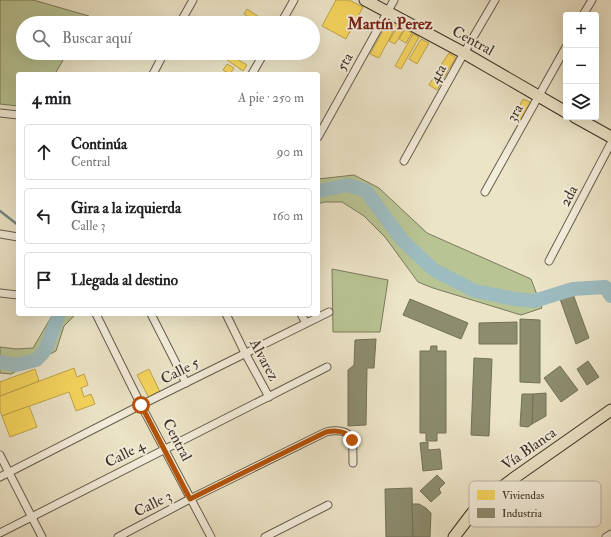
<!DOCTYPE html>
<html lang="es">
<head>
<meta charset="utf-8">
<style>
	:root { --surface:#fff; --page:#f6f6f6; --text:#202124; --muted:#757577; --line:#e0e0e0 }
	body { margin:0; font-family:"IM FELL Double Pica",serif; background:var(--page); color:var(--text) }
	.controls { position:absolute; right:12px; top:12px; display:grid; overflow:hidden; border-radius:4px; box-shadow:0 4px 16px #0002 }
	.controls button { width:36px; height:36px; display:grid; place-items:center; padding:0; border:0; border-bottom:1px solid var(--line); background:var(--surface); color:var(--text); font:20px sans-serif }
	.stop { position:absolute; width:12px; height:12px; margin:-9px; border:3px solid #b45309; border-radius:50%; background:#fff }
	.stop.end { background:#b45309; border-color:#fff; box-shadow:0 1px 4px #0008 }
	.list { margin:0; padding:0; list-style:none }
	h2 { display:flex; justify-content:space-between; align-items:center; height:52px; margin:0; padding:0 16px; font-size:17px }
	h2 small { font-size:13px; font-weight:400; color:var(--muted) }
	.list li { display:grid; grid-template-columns:26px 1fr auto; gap:12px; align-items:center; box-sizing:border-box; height:56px; margin:0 8px 8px; padding:0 8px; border:1px solid var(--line); border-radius:4px }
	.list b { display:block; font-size:15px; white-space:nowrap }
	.list p { margin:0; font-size:13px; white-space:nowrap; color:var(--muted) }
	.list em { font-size:13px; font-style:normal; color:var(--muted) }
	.icon { flex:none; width:22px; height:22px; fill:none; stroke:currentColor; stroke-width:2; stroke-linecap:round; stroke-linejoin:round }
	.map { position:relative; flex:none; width:611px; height:537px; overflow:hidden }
	.search { position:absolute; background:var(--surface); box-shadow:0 4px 16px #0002; left:16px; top:16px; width:304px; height:44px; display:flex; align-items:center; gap:10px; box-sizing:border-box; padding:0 14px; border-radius:22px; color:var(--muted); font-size:15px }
	.panel { position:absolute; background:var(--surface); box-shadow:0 4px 16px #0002; left:16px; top:72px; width:304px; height:244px; border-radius:4px }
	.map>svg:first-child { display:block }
</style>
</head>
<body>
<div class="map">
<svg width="611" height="537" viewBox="0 0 611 537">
	<rect width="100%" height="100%" fill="#ece4c7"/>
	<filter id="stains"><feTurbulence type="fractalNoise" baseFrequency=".005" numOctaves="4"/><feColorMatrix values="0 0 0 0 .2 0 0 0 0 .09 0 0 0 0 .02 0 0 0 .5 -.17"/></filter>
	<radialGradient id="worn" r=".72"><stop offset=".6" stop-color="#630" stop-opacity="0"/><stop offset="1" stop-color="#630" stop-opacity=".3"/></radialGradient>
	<g fill="#b9c494" stroke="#7a7a5d">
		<path d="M0,0H33L89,16L85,23H23V53H67L55,74H18V106L0,104Z"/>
		<path d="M354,175L379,188L427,233L531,279L542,308L521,315L433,288L418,282L385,237L364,216L342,202H324L318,204V179Z"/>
		<path d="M332,269L388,280L380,332H333Z"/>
		<path d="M53,314H76L64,326L56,351L11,374L0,373V347L16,349L33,348Z"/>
	</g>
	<g fill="#f6d55c" stroke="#bea44c">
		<path d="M336,0H349L363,7L346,39L322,26Z"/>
		<path d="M247,9L268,23H256L244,14Z"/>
		<path d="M389,20L397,25L393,32L385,27Z"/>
		<path d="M398,26L404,29L395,44L389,41Z"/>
		<path d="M385,27L393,32L379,58L370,54Z"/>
		<path d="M405,29L412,33L406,43L399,39Z"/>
		<path d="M413,34L419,37L401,69L395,66Z"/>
		<path d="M421,39L429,43L417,64L409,59Z"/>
		<path d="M449,53L456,58L448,70L441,65Z"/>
		<path d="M230,55L247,65L243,71L227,60Z"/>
		<path d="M227,64L234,68L230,74L223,70Z"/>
		<path d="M441,67L448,71L443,79L436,74Z"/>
		<path d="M435,75L443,80L437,90L429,85Z"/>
		<path d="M523,99L532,103L521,123L513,119Z"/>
		<path d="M74,368L77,377L84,374L88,385L81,388L84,397L91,394L95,404L76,411L69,392L2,416L0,410V396Z"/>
		<path d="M35,369L39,381L0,396V382Z"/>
		<path d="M149,369L160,392L149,398L137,375Z"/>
		<path d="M29,406L37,427L10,437L2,416Z"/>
	</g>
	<g fill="#8c8c6e" stroke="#747058">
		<path d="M573,294L589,338L576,344L560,299Z"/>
		<path d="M410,299L468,323L461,339L403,315Z"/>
		<path d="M520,319L540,320V383L520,382Z"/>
		<path d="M517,322V344H479V323Z"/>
		<path d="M376,339L374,368H367L366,425L348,426V370L354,365L355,340Z"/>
		<path d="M431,346H437V351H446V433H437V441H426V433H420V351H430Z"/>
		<path d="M474,358L492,359L489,436L471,435Z"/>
		<path d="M588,361L599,377L587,385L577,369Z"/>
		<path d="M560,366L578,390L561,402L544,378Z"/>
		<path d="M546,393V416L532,424L533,394Z"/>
		<path d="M522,394H533L532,424L528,427L520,426Z"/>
		<path d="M428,442V450L440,449L442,469L423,471L420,443Z"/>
		<path d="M437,475L445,483L439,489L441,493L431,502L420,491Z"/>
		<path d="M412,488L413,537H386L385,489Z"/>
		<path d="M412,504H419L426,508L431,513L430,537H413Z"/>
	</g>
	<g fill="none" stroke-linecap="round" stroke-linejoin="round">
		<path stroke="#768482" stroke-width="2.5" d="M0,211L18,225"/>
		<g stroke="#9dbcc0" stroke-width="14">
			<path d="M318,191L348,185L366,191L403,241L434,270L475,291L515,299L534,301L573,289L605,287L611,296"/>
			<path d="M0,362L16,365L36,360L42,354L46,348L59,314"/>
		</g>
		<defs>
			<g id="street">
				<path d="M583,15L592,0"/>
				<path d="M180,23L193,0"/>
				<path d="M281,23L294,0"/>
				<path d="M153,74L164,53"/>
				<path d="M252,74L264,53"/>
				<path d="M0,113L18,115"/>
				<path d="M318,137L394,0"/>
				<path d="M404,161L464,53L495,0"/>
				<path d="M485,192L566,47"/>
				<path d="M0,234L18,237"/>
				<path d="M549,261L611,143"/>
				<path d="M0,293L18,295"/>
				<path d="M96,314L141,405L211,537"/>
				<path d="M151,314L186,383"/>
				<path d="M226,314L245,353L269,397"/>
				<path d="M301,314L306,323"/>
				<path d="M0,455L42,537"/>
				<path d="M0,477L141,405L329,312"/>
				<path d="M0,533L327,367"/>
				<path d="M118,537L190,499L326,432C334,430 349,429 352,440C353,445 353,457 353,463"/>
				<path d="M265,537L328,505"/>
				<path d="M606,537L611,534"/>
			</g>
			<g id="primary">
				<path d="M365,0L464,53L566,112"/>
				<path d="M575,117L611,137"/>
				<path d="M454,537L473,512L486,499L514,478L611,410"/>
			</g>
		</defs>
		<use href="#street" stroke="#675d4e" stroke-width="9"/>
		<use href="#primary" stroke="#3b3026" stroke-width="13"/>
		<use href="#street" stroke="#f3eddb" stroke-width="7"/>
		<use href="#primary" stroke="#ece4c7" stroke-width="11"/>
	</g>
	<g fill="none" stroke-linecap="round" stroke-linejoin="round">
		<path stroke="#b45309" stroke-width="5" d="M141,405L190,499L326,432C336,430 346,430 352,440"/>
	</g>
	<g text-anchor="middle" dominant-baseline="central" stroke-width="4" stroke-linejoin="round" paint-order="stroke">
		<g font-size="15" fill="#3b3026" stroke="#f3eddb">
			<text transform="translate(473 41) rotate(29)">Central</text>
			<text transform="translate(345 62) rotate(-61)">5ta</text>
			<text transform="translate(438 74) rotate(-61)">4ta</text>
			<text transform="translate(515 113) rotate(-61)">3ra</text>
			<text transform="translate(569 196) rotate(-62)">2da</text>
			<text transform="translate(264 360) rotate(62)">Alvarez</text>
			<text transform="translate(180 371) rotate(-27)">Calle 5</text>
			<text transform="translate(177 440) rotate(62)">Central</text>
			<text transform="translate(529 449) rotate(-35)">Vía Blanca</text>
			<text transform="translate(125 454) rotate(-27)">Calle 4</text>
			<text transform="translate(153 504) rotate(-27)">Calle 3</text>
		</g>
		<g font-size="16" font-weight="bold" fill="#7a1f14" stroke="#f3eddb">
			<text x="390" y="24">Martín Perez</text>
		</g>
	</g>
	<rect x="469" y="481" width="132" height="46" rx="6" fill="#f3eddb" stroke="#bcb4a5" stroke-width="1"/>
	<rect x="477" y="490" width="18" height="10" fill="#f6d55c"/>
	<rect x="477" y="508" width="18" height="10" fill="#8c8c6e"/>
	<g font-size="11" fill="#3b3026">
		<text x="502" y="499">Viviendas</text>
		<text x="502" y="517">Industria</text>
	</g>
	<rect width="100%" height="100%" filter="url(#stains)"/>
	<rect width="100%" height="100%" fill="url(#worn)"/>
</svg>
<div class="controls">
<button>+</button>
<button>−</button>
<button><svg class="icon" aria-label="layers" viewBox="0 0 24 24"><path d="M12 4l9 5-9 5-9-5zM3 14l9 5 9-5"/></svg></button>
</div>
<div class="stop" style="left:141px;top:405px"></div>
<div class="stop end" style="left:352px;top:440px"></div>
<div class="search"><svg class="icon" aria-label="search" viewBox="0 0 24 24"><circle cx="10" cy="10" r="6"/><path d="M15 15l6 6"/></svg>Buscar aquí</div>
<section class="panel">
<h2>4 min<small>A pie · 250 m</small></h2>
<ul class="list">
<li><svg class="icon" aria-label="ahead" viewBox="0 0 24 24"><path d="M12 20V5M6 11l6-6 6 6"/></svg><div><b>Continúa</b><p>Central</p></div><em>90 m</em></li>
<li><svg class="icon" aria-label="left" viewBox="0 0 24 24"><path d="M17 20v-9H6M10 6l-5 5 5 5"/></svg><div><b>Gira a la izquierda</b><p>Calle 3</p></div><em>160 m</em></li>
<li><svg class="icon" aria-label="arrive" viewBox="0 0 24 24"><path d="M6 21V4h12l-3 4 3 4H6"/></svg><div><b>Llegada al destino</b></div></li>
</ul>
</section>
</div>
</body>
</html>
